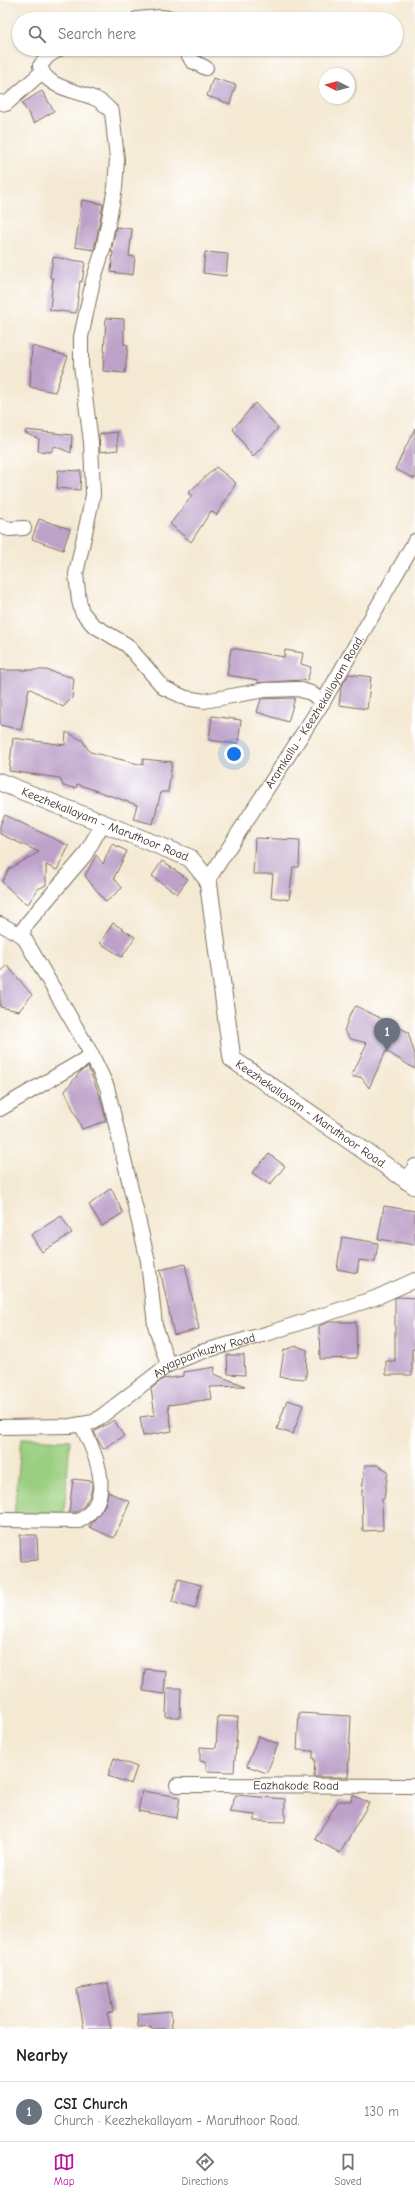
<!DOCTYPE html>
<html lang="en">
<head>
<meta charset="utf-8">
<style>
	:root { --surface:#fff; --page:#f2f2f2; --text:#202124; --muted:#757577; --line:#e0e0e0; --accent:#b5179e }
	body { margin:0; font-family:"Comic Neue",sans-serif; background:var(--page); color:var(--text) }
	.compass { position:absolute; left:319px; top:68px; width:36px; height:36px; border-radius:50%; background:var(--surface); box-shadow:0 1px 3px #0004; rotate:275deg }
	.you { position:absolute; left:234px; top:754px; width:14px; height:14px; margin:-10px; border:3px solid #fff; border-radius:50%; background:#1a73e8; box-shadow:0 0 0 6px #1a73e833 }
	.badge { display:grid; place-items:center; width:26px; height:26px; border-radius:50%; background:var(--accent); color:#fff; font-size:13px; font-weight:700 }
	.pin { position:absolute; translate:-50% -33px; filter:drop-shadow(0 1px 2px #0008) }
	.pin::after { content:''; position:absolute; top:21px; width:14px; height:12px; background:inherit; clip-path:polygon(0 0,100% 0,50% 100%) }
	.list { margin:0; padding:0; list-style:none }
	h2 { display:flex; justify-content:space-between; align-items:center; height:52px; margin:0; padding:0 16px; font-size:17px }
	h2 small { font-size:13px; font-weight:400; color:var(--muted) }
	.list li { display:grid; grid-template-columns:26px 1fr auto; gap:12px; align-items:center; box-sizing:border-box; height:60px; padding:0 16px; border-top:1px solid var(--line) }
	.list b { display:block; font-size:15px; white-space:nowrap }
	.list p { margin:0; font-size:13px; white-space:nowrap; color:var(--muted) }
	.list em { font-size:13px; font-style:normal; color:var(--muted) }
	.icon { flex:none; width:22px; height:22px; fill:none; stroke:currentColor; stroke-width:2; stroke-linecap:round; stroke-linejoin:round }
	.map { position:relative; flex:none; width:415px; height:2029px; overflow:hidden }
	.search { position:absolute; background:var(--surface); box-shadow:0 1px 3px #0004; left:12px; right:12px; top:12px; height:44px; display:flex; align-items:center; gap:10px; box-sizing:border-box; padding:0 14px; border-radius:22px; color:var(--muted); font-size:15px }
	.sheet { height:112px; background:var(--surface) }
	nav { display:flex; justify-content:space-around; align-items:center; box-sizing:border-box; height:56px; border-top:1px solid var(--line); background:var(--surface); font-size:11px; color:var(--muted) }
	nav a { display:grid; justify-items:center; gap:2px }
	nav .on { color:var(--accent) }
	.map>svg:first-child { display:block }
</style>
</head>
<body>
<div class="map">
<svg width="415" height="2029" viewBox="0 0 415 2029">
	<rect width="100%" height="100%" fill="#fff"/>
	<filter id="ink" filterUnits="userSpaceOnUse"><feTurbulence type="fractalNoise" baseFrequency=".025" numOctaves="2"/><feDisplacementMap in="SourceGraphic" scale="8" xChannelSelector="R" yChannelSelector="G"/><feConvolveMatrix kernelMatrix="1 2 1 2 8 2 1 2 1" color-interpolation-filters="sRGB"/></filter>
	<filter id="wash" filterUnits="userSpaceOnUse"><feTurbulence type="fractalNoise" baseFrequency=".012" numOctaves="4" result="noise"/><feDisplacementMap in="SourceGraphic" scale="16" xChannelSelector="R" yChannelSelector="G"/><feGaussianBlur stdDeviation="0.9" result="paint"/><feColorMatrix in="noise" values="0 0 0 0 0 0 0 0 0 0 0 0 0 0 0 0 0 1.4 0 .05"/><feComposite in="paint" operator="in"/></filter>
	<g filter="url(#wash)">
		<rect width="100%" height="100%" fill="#f4e9d3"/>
		<path fill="#9bcf80" stroke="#6b7c4f" d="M22,1438L70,1440L64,1513L14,1514Z"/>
		<g id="blocks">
			<g fill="#bda1c9">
				<path d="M213,78L236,85L230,104L207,96Z"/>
				<path d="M42,91L54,111L34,123L22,103Z"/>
				<path d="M82,200L103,204L94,250L75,247Z"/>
				<path d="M116,227L132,229L129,256L135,257L133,275L111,272L113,252H111Z"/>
				<path d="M205,252L228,254L226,276L203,273Z"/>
				<path d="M53,257L85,262L82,282L80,281L76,313L50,310L53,278H50Z"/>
				<path d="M106,318L124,319V344L128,345L125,373L103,371Z"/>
				<path d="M32,346L68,356L55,392L30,387Z"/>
				<path d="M255,403L278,428L253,457L233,429Z"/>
				<path d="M415,428V479L395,469Z"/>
				<path d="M26,430L72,435L71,453L55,446L51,452L38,451L39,439L25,433Z"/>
				<path d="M117,432L118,450L100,452L99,434Z"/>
				<path d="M216,467L236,483L217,515L211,511L191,542L170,524L192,496L188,493Z"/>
				<path d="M58,470L81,471L80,490L57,488Z"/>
				<path d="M39,519L70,529L63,550L32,539Z"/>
				<path d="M231,648L284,657L285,650L303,653L301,664L311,667L307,681L301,680L258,683V680L227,675Z"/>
				<path d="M0,670H46L74,678L72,698L63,707L29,688L21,730L0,725Z"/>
				<path d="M349,674L371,677L367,709L339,705L341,687Z"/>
				<path d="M295,698L288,722L257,712L261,699Z"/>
				<path d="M212,716L241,720L238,744L209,740Z"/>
				<path d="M66,732L82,740L90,752L143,765V759L172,762L168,792H161L153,824L133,819L137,805L77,784L76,788L63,786L60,778L9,771L13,738L65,745Z"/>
				<path d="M5,815L69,846L57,870L46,865V885L38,889L28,904L22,901L2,882L9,869L39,852L0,834V825Z"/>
				<path d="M255,838L300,840L299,867H293L289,900L271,897L273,874H253Z"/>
				<path d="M112,844L127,851L114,878L122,888L106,902L85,876L96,855L103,864Z"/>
				<path d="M162,861L188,879L177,894L152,876Z"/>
				<path d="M113,923L135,937L122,957L100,943Z"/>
				<path d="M7,965L32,995L19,1011L0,1007V973Z"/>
				<path d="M356,1006L408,1032L415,1055V1069L386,1051L369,1088L361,1077H351L367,1043L351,1039L344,1031L350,1014Z"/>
				<path d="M88,1067L100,1096L106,1121L82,1129L65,1091L81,1071Z"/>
				<path d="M269,1154L285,1166L270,1185L252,1173Z"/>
				<path d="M111,1188L123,1213L102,1226L89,1205Z"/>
				<path d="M384,1206L415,1211V1245L378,1239Z"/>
				<path d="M61,1216L72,1233L42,1252L31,1235Z"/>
				<path d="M342,1237L378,1243L375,1262L359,1260L357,1273L337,1269Z"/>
				<path d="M185,1264L199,1329L174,1335L160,1270Z"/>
				<path d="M399,1297L415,1298V1349H412V1375H386V1361H395V1298Z"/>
				<path d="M329,1322H356L357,1358L320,1359L319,1326Z"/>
				<path d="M297,1346L307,1350L306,1379L280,1377L284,1350Z"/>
				<path d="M227,1355H244L245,1375L228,1374Z"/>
				<path d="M215,1367L214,1374L245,1386L210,1387L212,1399L168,1405L172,1431L143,1436L140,1417L155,1415L151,1389L163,1379L184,1376V1372Z"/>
				<path d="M287,1400L303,1405L293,1434L277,1429Z"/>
				<path d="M114,1420L124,1436L103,1449L94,1432Z"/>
				<path d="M365,1465H377L388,1471L384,1499H382L383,1530L363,1531L362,1492Z"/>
				<path d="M73,1479L92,1481V1488L89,1497L84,1506L76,1512H69Z"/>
				<path d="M108,1492L130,1502L114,1538L89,1527L105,1505Z"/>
				<path d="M20,1535H37L38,1560L21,1561Z"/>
				<path d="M178,1579L201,1585L195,1609L172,1602Z"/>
				<path d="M145,1669L166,1671L164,1694L143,1691Z"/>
				<path d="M167,1688H181L180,1717H166Z"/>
				<path d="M299,1713L351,1716L348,1777H314L315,1759H313V1751L297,1750Z"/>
				<path d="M218,1716L238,1717L234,1772L206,1771V1762L200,1761V1747L216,1748Z"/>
				<path d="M258,1736L278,1744L267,1773L247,1766Z"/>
				<path d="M114,1758L137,1767L131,1784L108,1776Z"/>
				<path d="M142,1791L180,1797L177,1818L138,1811Z"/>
				<path d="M236,1795L285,1799V1822L255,1821V1815L229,1812Z"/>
				<path d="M353,1795L369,1803L340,1853L315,1839L338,1801H351Z"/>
				<path d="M108,1983L113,2012L107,2013L111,2029H84L77,1989Z"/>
				<path d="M171,2011L172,2029H152L151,2026L138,2027L137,2014Z"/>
			</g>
		</g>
	</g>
	<g filter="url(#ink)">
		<use href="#blocks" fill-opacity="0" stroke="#7c6d5d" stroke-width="1"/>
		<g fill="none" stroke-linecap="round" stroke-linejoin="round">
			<defs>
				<g id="minor">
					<path d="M137,19L160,17L178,19"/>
					<path d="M59,49L48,56L40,66C47,90 79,90 98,100C104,103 108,108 112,112L117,159L115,188L103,250L93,281L81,337V365L91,442L93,495L76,574L79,601L82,612L93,625L127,645L164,688L186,698L204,701L265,690L298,689L311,693L323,702"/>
					<path d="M190,49L188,54L192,61L206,68"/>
					<path d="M0,102L6,104L42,72"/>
					<path d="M0,526L9,529L24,528"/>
					<path d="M103,823L85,855L29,921L24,928L23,936L92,1055L107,1087L148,1261L155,1325L168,1365"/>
					<path id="s1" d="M208,880L323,702L415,541"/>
					<path d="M0,924L23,936"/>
					<path d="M0,1109L92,1055"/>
					<path d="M406,1182L415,1166"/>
					<path id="s2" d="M0,1427L70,1426L94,1422L168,1365L201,1352L269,1333L375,1298L415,1280"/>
					<path d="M2,1520L79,1521C117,1499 96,1454 81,1424"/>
					<path id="s3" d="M177,1785L415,1786"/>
				</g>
				<g id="tertiary">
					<path id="s4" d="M0,782L190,858L208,880L232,1059L415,1186"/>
				</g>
			</defs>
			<use href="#minor" stroke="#7c6d5d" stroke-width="16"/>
			<use href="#tertiary" stroke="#7c6d5d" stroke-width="19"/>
			<use href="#minor" stroke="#fff" stroke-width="14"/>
			<use href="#tertiary" stroke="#fff" stroke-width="17"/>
		</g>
	</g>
	<g text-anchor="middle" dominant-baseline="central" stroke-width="3.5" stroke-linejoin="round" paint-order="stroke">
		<g font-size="12" fill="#3b2a1e" stroke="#fff">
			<text stroke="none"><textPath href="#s1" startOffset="199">Aramkallu - Keezhekallayam Road.</textPath></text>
			<text stroke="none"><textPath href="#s4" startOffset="114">Keezhekallayam - Maruthoor Road.</textPath></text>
			<text stroke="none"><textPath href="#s4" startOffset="510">Keezhekallayam - Maruthoor Road.</textPath></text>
			<text stroke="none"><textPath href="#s2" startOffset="225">Ayyappankuzhy Road</textPath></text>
			<text stroke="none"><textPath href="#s3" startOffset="119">Eazhakode Road</textPath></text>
		</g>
	</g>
</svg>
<svg class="compass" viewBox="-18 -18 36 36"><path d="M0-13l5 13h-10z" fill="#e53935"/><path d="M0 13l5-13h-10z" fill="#757577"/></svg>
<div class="you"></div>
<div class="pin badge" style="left:387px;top:1051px;background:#6b7280">1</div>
<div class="search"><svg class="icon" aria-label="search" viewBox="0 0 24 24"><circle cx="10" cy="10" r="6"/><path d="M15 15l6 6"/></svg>Search here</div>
</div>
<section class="sheet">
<h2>Nearby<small></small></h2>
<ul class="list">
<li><span class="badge" style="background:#6b7280">1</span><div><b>CSI Church</b><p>Church · Keezhekallayam - Maruthoor Road.</p></div><em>130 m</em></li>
</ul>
</section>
<nav>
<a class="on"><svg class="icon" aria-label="map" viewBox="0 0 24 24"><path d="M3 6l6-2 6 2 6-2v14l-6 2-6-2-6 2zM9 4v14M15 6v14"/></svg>Map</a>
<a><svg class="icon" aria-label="directions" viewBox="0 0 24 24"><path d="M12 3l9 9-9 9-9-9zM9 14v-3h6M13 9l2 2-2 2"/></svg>Directions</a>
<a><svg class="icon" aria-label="saved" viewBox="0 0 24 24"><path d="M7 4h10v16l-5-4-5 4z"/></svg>Saved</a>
</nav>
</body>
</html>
